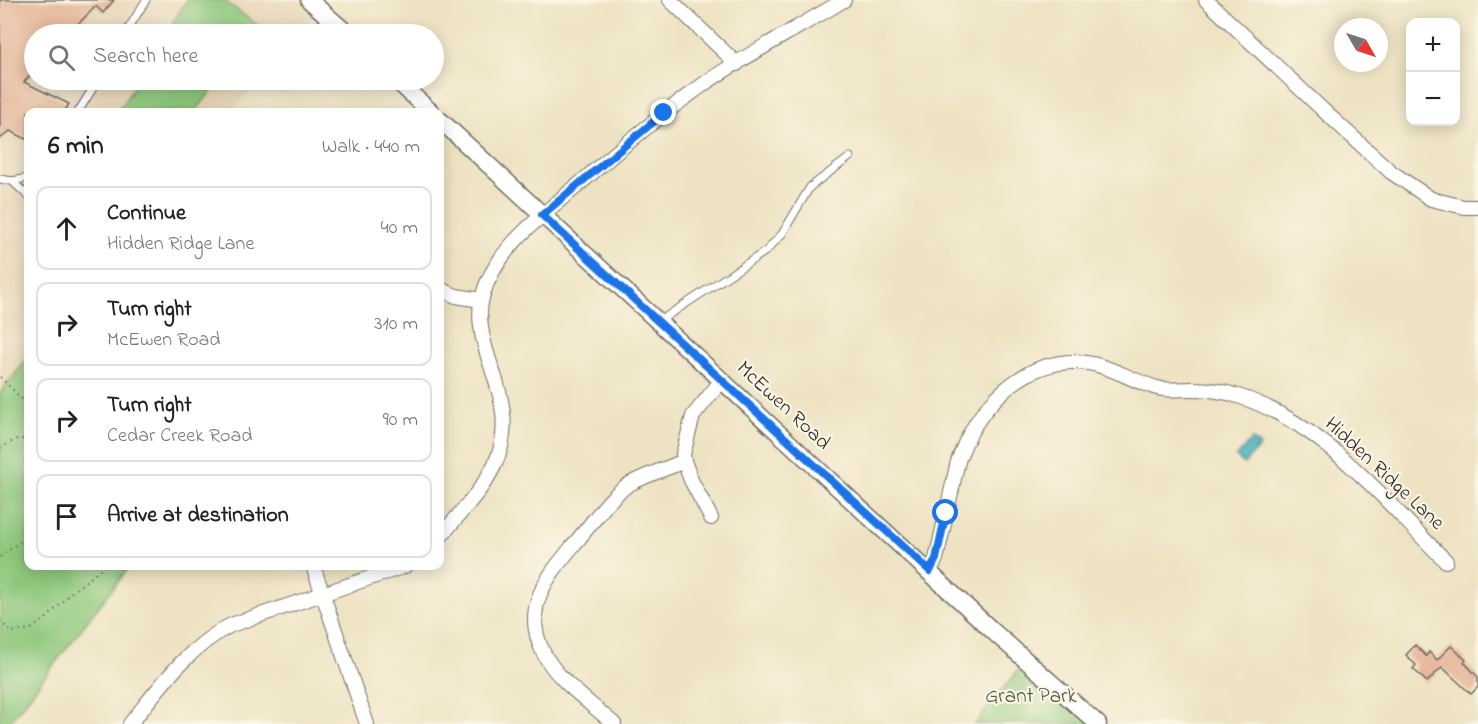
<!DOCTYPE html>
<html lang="en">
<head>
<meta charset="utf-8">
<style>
	:root { --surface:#fff; --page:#f2f2f2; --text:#222; --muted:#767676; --line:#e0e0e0 }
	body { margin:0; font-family:"Indie Flower",sans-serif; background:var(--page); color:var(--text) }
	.controls { position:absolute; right:18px; top:18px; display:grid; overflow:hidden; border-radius:12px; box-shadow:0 3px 15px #0003 }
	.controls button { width:54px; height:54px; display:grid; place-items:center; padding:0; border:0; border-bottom:2px solid var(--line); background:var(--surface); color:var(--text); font:30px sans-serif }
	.compass { position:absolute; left:1334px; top:18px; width:54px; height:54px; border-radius:50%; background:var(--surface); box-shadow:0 3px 15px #0003; rotate:129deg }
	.stop { position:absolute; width:18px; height:18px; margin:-14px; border:4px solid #1a73e8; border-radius:50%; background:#fff }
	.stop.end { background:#1a73e8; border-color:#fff; box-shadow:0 2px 6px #0008 }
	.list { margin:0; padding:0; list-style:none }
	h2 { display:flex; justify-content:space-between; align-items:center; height:78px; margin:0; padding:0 24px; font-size:26px }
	h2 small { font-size:20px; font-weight:400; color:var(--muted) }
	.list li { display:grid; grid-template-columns:39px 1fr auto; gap:18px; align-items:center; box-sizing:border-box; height:84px; margin:0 12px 12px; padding:0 12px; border:2px solid var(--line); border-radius:12px }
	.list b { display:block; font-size:22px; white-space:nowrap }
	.list p { margin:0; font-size:20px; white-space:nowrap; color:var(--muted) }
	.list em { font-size:20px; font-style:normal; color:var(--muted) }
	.icon { flex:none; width:33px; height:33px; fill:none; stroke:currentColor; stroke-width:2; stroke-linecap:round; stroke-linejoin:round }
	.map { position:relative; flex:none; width:1478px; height:724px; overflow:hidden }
	.search { position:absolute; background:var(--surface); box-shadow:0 3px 15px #0003; left:24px; top:24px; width:420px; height:66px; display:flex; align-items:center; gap:15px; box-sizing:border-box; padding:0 21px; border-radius:33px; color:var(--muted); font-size:22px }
	.panel { position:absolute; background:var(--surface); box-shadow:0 3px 15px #0003; left:24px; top:108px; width:420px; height:462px; border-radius:12px }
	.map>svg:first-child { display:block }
</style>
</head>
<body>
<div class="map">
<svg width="1478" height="724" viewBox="0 0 1478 724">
	<rect width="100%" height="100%" fill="#fcf5e5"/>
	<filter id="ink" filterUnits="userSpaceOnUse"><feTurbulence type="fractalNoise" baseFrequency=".0167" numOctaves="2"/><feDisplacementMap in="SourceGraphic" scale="12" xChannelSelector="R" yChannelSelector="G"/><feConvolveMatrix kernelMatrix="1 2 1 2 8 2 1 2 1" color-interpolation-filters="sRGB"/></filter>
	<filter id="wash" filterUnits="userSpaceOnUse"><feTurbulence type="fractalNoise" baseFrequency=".008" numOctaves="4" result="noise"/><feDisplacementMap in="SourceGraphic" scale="24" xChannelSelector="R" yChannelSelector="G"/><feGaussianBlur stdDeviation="1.35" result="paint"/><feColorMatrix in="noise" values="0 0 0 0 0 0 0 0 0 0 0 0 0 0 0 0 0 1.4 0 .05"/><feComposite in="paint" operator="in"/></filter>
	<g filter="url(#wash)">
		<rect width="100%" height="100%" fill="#ede2c1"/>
		<path fill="#e7d5b7" d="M0,0H309L319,9L298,34H34V80H259L232,112H28V358L0,393Z"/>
		<g fill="#8dc77c" stroke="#5c7954" stroke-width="1.5">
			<path d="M187,0H223L260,27L254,34H166Z"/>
			<path d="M138,80H220L195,112H118Z"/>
			<path d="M28,358V566H130L8,724H0V393Z"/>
			<path d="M1027,659L1098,724H975Z"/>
		</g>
		<path fill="#39aab4" stroke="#326a70" stroke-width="1.5" d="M1252,439L1260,446L1244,464L1236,457Z"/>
		<g id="blocks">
			<g fill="#e4b496">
				<path d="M0,0H114L103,13L96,6L68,34H34V71L24,82L69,104L64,112H28V140L10,131L0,139Z"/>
				<path d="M1415,645L1426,656L1429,652L1437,660L1451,646L1466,660L1464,662L1478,677V687L1471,694L1442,667L1427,682L1413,669L1416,665L1406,655Z"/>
			</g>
		</g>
	</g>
	<g filter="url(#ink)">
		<use href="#blocks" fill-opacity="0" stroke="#6f6b60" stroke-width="1.5"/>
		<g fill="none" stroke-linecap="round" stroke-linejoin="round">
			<defs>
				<g id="service">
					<path d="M125,34L146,0"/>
					<path d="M78,112L98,80"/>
					<path d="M0,179L12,181L28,178"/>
					<path d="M12,181L28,196"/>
					<path d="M658,322L766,251L782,234L810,187L850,157"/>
				</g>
				<g id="minor">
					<path d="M670,0L737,64"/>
					<path d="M1206,0L1324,111L1391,172L1431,199L1464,207H1478"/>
					<path d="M440,289L456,296L481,300"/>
					<path d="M711,518L691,480L684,461L683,454L693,416L722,380"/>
					<path d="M440,537C490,478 522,451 492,369C485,348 476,321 482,298C494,250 541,216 577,186C618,150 660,115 704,84C749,53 798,28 844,0"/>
					<path d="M313,566L367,724"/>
					<path d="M930,571L936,559C942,534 947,509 953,484C955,474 957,462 961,453C982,400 1032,352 1093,364C1116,369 1135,382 1157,388C1168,391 1181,389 1193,389C1208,389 1223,391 1238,396C1326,424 1382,499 1446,561"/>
					<path d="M130,724C160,687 188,647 231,625L405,566"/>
					<path d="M614,724C590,702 558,682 543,652C518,601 556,568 585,531C597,517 609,498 625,487C639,477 667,469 684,461"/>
				</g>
				<g id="tertiary">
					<path d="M309,0L348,34"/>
					<path d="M396,80L431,112"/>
					<path d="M440,120L995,633L1098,724"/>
				</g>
			</defs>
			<use href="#service" stroke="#6f6b60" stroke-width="9"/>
			<use href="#minor" stroke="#6f6b60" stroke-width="16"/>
			<use href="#tertiary" stroke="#6f6b60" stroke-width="19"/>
			<g stroke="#6f6b60" stroke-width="2" stroke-dasharray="1.5 4.5" stroke-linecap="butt">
				<path d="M0,377L28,405"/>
				<path d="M0,448L19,438L28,441"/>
				<path d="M0,557L18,543L28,538"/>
				<path d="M0,621L11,632L31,629L48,617L72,592L105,566"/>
			</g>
			<use href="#service" stroke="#fff" stroke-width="7"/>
			<use href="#minor" stroke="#fff" stroke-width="14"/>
			<use href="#tertiary" stroke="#fff" stroke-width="16"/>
		</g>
	</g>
	<g fill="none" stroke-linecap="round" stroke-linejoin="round" filter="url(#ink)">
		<path stroke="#1a73e8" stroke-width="8" d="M664,113L542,215L930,571L936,559L946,513"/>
	</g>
	<g text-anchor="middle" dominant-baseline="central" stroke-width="4.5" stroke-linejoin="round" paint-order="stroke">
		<g font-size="21" fill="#2b2b2b" stroke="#fcf5e5">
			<text transform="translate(783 406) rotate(43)">McEwen Road</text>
			<text transform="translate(1384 474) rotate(43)">Hidden Ridge Lane</text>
		</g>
		<g font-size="21" fill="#485a43" stroke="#fcf5e5">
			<text x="1031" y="697">Grant Park</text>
		</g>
	</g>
</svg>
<div class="controls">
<button>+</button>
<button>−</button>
</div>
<svg class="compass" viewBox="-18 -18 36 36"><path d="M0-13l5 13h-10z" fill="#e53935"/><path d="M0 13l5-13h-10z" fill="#767676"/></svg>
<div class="stop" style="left:946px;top:513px"></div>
<div class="stop end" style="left:664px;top:113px"></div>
<div class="search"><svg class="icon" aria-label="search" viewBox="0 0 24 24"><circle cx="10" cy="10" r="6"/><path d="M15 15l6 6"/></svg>Search here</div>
<section class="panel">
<h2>6 min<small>Walk · 440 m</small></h2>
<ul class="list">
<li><svg class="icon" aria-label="ahead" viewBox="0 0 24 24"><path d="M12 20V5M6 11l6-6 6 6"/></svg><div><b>Continue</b><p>Hidden Ridge Lane</p></div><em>40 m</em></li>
<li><svg class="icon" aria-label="right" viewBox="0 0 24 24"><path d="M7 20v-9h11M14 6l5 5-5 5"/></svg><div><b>Turn right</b><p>McEwen Road</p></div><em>310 m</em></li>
<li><svg class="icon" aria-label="right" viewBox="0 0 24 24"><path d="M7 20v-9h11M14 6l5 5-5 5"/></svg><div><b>Turn right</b><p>Cedar Creek Road</p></div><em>90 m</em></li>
<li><svg class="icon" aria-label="arrive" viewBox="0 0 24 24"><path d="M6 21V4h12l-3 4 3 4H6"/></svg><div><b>Arrive at destination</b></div></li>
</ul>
</section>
</div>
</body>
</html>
